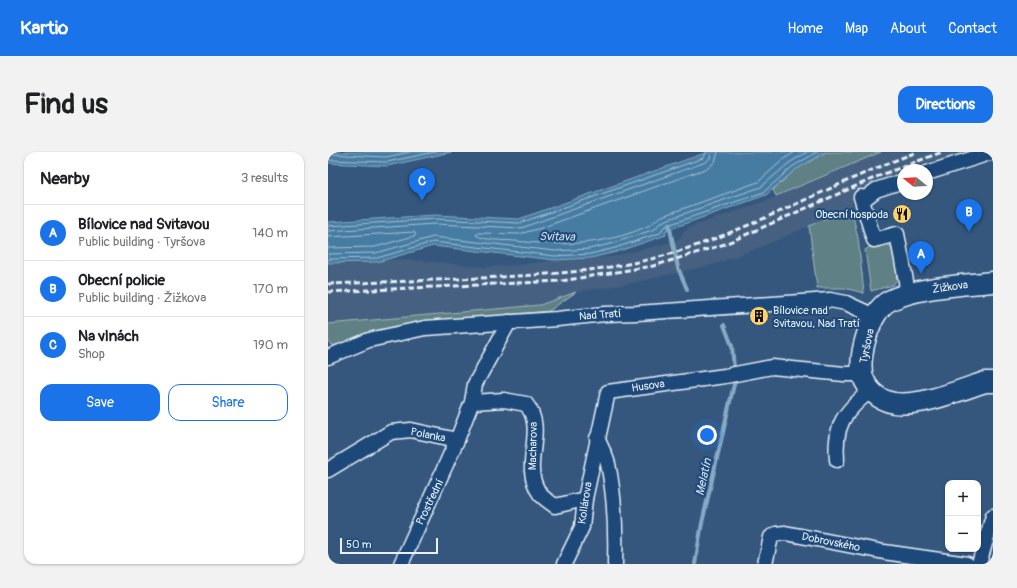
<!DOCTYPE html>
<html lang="en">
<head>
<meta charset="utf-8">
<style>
	:root { --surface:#fff; --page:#f2f2f2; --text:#202124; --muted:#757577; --line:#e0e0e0; --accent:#1a73e8 }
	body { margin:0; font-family:Pangolin,sans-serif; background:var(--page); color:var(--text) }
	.controls { position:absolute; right:12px; bottom:12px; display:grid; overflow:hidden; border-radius:8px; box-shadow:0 1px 3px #0004 }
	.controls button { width:36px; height:36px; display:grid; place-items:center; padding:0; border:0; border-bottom:1px solid var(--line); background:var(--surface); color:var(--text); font:20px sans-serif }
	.compass { position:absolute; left:569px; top:12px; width:36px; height:36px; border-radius:50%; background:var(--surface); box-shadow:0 1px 3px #0004; rotate:288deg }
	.scale { position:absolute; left:12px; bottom:10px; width:98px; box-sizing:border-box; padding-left:4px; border:2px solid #e8f1f8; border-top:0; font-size:11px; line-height:14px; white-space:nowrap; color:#e8f1f8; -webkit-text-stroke:3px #1f4a7a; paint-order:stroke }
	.you { position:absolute; left:379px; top:283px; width:14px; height:14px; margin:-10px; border:3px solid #fff; border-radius:50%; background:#1a73e8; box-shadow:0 0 0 6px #1a73e833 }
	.badge { display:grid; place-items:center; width:26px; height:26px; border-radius:50%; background:var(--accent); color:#fff; font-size:13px; font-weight:700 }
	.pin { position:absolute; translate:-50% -33px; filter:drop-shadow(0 1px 2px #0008) }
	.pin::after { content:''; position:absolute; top:21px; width:14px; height:12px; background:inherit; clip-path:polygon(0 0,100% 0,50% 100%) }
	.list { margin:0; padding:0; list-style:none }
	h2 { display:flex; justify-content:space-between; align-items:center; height:52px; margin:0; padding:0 16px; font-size:17px }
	h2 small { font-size:13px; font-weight:400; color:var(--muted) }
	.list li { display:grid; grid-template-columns:26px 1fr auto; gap:12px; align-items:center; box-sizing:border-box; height:56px; padding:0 16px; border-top:1px solid var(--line) }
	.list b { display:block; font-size:15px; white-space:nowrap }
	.list p { margin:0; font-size:13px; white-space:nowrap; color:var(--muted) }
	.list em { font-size:13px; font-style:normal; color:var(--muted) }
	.actions { display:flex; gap:8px; padding:12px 16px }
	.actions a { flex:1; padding:9px 0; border:1px solid var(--accent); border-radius:12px; text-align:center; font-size:14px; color:var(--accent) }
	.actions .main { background:var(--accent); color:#fff }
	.map { position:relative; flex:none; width:665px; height:412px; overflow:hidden; border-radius:12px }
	header { display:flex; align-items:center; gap:24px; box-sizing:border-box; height:56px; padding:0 20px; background:var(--accent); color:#fff }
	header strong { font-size:19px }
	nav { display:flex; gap:22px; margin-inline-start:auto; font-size:14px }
	.intro { display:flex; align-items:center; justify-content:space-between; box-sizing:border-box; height:96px; padding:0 24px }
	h1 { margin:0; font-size:28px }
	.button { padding:10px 18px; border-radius:12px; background:var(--accent); color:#fff; font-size:14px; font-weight:700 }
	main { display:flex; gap:24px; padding:0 24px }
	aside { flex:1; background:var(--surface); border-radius:12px; box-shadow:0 1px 3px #0004 }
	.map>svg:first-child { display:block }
</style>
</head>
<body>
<header>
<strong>Kartio</strong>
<nav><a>Home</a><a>Map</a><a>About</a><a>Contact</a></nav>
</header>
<div class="intro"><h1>Find us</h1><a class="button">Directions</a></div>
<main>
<aside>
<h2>Nearby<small>3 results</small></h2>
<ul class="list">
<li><span class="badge">A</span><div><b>Bílovice nad Svitavou</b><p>Public building · Tyršova</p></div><em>140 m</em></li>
<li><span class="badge">B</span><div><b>Obecní policie</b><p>Public building · Žižkova</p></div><em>170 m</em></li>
<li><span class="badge">C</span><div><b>Na vlnách</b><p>Shop</p></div><em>190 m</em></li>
</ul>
<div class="actions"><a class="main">Save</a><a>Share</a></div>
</aside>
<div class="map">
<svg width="665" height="412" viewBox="0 0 665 412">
	<rect width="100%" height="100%" fill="#35577e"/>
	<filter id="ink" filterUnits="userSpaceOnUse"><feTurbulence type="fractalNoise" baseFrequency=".025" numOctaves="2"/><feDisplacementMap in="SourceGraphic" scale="8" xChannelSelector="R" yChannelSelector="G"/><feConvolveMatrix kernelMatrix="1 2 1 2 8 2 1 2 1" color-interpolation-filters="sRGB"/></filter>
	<g filter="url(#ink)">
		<path fill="#456081" d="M553,0H647L594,18H575V25L526,45L523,55L445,90L388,112L295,133L248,140L212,153L0,172V111L76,107L156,115L192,113L227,108L283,105L348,89L360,76L443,47Z"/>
		<g fill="#5f8084" stroke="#a4b8be">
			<path d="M498,0H553L448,44L445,38L467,18Z"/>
			<path d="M523,55L530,86L536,141L516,136H489L481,74Z"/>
			<path d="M558,91L565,96L573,123H568L569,127L565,133L543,139L537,98L545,93Z"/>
			<path d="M248,140L221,159L125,167L68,175L13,193H3L0,189V172L212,153Z"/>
		</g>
		<g fill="#467ca2" stroke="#87abc4">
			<path d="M0,0H124L59,14L0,11Z"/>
			<path d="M380,0H498L467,18L438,43L342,77L337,79L338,83L288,100L263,106L227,108L105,94L49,110L0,111V70L107,63L191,67Z"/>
		</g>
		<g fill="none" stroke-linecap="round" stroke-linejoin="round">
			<g stroke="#a7c2d6" stroke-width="1">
				<path d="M390,0L387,10L380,16L213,76L191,82L150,81L148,83C157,89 175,88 187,89C235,94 277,94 322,73C327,70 330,65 337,63L430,30L457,6L467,0"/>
				<path d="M0,2L58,5L82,0"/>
				<path d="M0,8L59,10L107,0"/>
				<path d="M0,74L107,67L192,71L375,6L379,0"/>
				<path d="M0,79L107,72L193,76L378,10L382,6L384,0"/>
				<path d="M0,85L86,80L88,82L86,84L47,95L0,96"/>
				<path d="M0,102L48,101L105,85L227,99L261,97L286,91L327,77L332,71L338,68L433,35L461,11L479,0"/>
				<path d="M0,107L49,106L105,90L227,104L262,102L287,96L332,81L335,76L340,73L436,40L464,15L489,0"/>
			</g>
			<g stroke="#87abc4" stroke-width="4">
				<path d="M341,72L350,116L359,137"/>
				<path d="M367,412L374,371L407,228L404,194L396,173"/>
			</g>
			<defs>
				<g id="street">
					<path d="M599,21L665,0"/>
					<path d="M533,45L546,88L569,82L578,129L579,141"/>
					<path d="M535,48L548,38L575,29"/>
					<path d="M0,205L41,188L97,176L229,167L277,162L309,161L502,148L518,151L546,164"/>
					<path d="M144,250L176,248L198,252C220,279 191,312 212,342C216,347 222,350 227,354L257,347"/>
					<path d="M269,286C273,295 278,304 280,312C287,345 288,379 287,412"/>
					<path d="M509,308C506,273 516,260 542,239"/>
					<path d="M0,318L63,280L83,278L129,288L144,250L147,232L181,170"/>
					<path d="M73,412L129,288"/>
					<path d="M236,412L254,375L257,347L280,240L397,224L444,215L516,222H534"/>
					<path d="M437,412L443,385L448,382L457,381L556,400L639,412"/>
					<path d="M651,412L665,364"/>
				</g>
				<path id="secondary" d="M665,130C635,133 588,135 561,149C542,159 529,205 535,225C540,239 551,248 566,251C592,255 632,238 657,230H665"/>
			</defs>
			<use href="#street" stroke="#e8f1f8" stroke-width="17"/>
			<use href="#secondary" stroke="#e8f1f8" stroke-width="23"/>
			<use href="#street" stroke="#1f4a7a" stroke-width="14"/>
			<use href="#secondary" stroke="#1f4a7a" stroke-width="20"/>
			<g stroke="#e8f1f8" stroke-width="3" stroke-dasharray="6 3" stroke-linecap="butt">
				<path d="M0,132C57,130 115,128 172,125C229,122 287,118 342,102C428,76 505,31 589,0"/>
				<path d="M0,140L233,129L325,114L397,92L553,23L614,0"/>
			</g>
		</g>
	</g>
	<defs>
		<symbol id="restaurant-disc" viewBox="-11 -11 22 22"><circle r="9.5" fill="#ffd166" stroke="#1f4a7a"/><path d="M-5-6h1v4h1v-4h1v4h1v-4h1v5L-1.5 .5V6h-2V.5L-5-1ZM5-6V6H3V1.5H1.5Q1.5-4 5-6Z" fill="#111"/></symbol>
		<symbol id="building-disc" viewBox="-11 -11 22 22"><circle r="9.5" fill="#ffd166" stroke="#1f4a7a"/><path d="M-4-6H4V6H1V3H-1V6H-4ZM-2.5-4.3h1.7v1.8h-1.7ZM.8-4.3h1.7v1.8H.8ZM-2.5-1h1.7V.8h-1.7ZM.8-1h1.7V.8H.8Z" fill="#111"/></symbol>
	</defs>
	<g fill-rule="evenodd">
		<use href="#restaurant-disc" x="563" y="51" width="22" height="22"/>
		<use href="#building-disc" x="420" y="153" width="22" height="22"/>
	</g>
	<g text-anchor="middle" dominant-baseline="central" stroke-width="4" stroke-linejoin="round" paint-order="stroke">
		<g font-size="11" fill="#e8f1f8" stroke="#1f4a7a" text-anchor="end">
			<text x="560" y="62">Obecní hospoda</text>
			<text x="445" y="158" text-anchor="start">Bílovice nad<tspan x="445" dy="13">Svitavou, Nad Tratí</tspan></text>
		</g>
		<g font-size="11" fill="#e8f1f8" stroke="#1f4a7a">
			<text transform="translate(622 135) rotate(-8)">Žižkova</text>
			<text transform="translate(272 163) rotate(-4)">Nad Tratí</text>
			<text transform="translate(539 194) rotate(-78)">Tyršova</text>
			<text transform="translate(320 234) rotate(-8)">Husova</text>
			<text transform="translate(100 283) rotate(11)">Polanka</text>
			<text transform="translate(205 294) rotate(-89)">Macharova</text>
			<text transform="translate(102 350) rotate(-64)">Prostřední</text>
			<text transform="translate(257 351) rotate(-81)">Kollárova</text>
			<text transform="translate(503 390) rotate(11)">Dobrovského</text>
		</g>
		<g font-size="12" font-style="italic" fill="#d0dfeb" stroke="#1f4a7a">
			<text transform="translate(229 85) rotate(1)">Svitava</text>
			<text transform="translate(376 325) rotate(-78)">Melatín</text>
		</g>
	</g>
</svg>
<div class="controls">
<button>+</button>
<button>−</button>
</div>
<svg class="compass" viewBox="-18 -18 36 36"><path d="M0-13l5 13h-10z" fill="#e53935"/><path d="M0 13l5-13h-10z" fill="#757577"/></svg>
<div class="scale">50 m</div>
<div class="you"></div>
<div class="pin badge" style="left:593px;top:122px">A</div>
<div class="pin badge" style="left:641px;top:80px">B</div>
<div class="pin badge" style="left:94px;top:49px">C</div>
</div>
</main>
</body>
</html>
